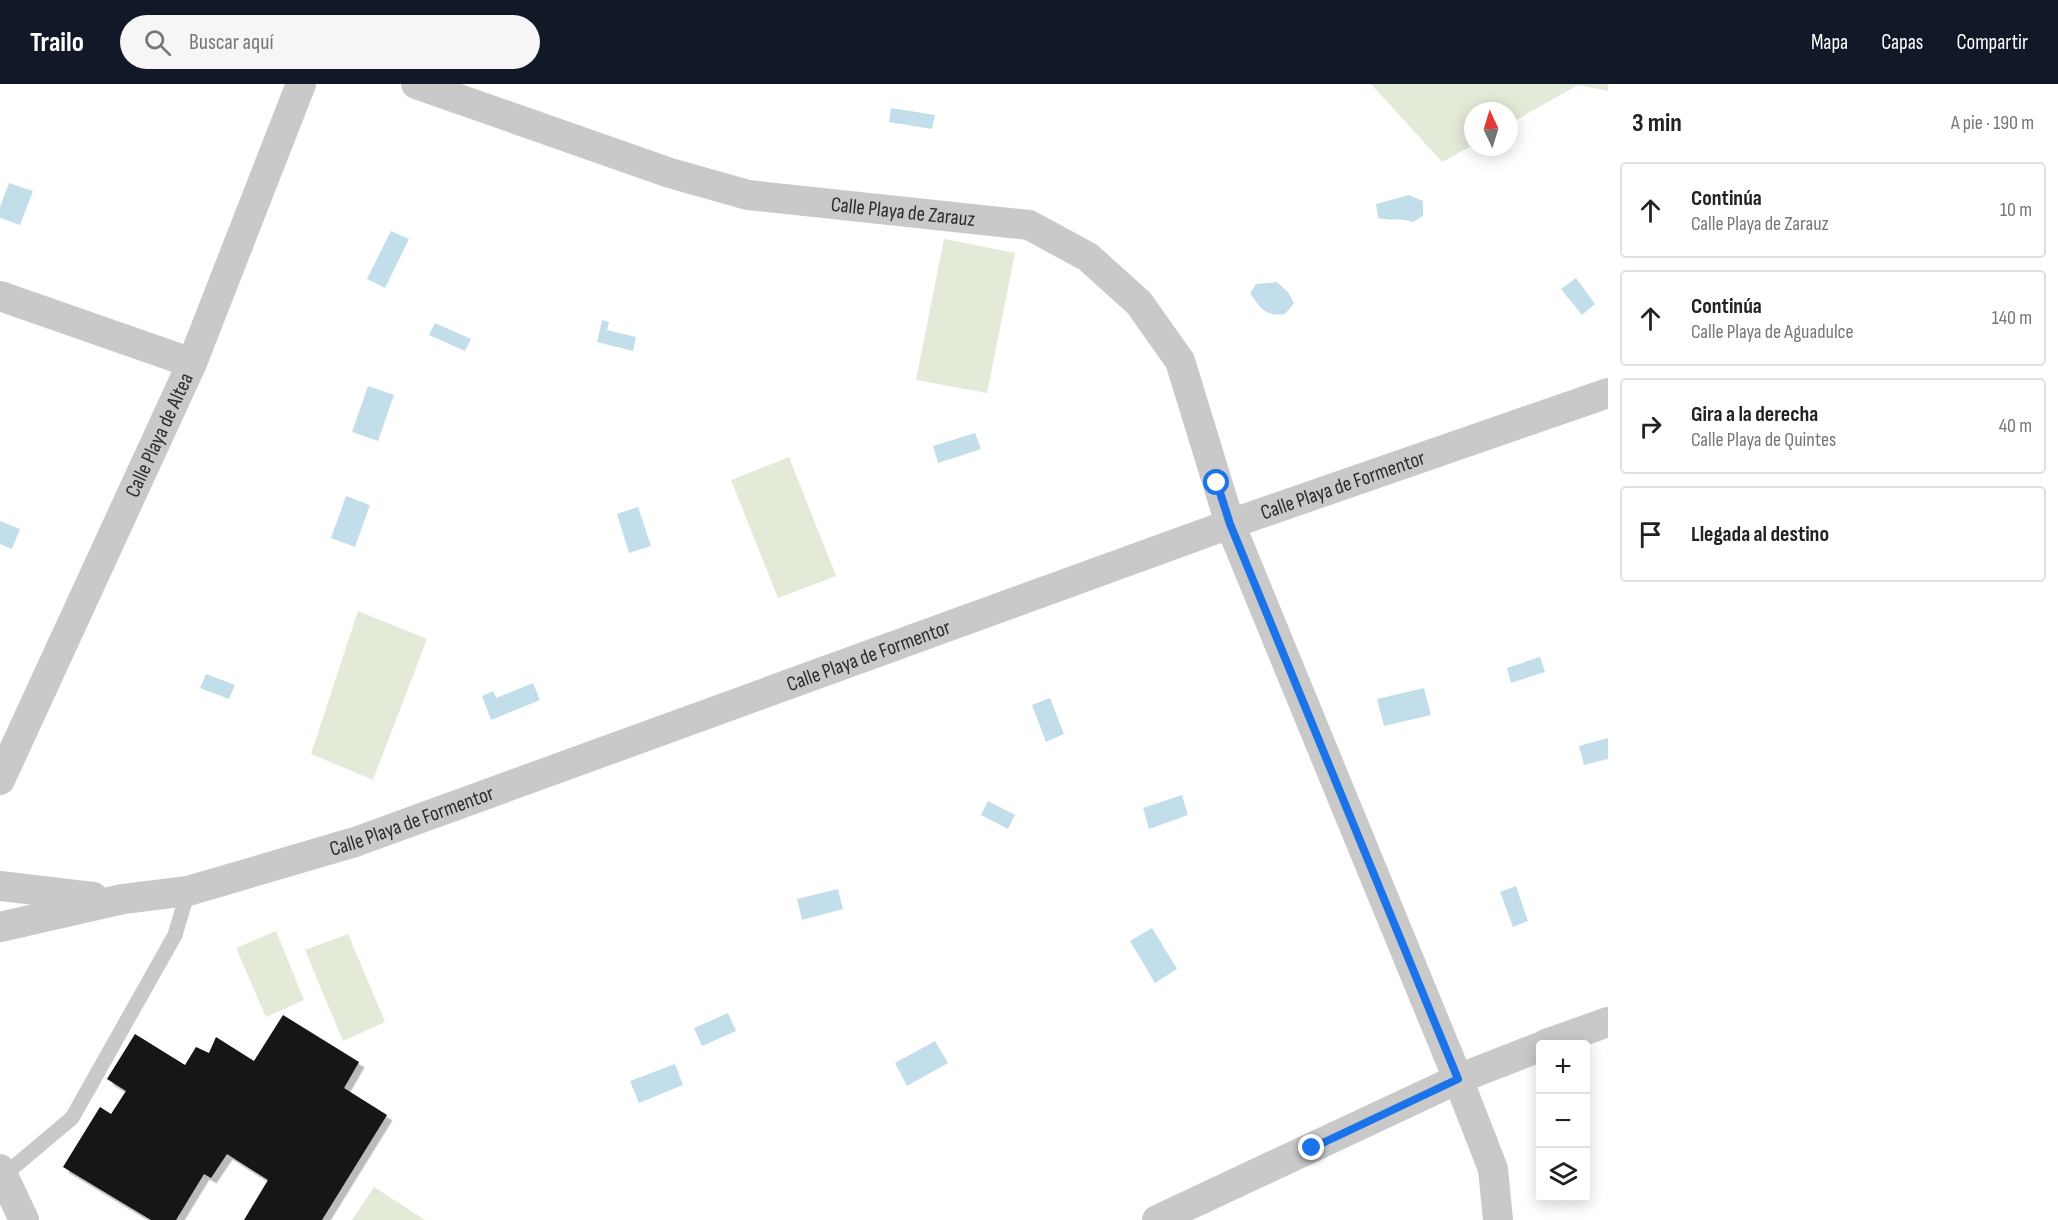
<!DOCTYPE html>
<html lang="es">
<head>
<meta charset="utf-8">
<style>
	:root { --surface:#fff; --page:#f6f6f6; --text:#222; --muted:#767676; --line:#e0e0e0; --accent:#111827 }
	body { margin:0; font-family:"Sofia Sans Condensed",sans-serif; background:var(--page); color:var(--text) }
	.controls { position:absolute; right:18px; bottom:18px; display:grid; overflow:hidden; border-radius:6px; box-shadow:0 3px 15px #0003 }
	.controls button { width:54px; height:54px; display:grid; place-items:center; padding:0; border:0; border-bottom:2px solid var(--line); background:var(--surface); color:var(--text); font:30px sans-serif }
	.compass { position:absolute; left:1464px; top:18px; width:54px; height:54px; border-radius:50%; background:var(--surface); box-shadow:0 3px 15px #0003; rotate:356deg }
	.stop { position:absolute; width:18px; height:18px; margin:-14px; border:4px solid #1a73e8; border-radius:50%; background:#fff }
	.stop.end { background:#1a73e8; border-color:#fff; box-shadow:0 2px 6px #0008 }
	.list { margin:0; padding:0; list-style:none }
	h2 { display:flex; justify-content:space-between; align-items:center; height:78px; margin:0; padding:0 24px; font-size:26px }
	h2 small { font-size:20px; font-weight:400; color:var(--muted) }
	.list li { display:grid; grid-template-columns:39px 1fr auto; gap:18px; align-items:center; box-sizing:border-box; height:96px; margin:0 12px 12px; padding:0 12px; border:2px solid var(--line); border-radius:6px }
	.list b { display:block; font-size:22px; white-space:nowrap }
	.list p { margin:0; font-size:20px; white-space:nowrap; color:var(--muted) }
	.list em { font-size:20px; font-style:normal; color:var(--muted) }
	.icon { flex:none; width:33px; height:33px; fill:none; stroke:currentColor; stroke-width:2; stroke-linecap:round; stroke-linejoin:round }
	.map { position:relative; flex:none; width:1608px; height:1136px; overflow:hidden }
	header { display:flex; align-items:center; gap:36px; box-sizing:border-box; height:84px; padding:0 30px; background:var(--accent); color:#fff }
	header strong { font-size:28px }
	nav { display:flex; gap:33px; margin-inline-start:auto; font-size:21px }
	.search { width:420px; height:54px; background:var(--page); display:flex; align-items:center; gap:15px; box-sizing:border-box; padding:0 21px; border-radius:33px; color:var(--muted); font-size:22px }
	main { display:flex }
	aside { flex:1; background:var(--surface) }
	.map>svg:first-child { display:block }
</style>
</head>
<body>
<header>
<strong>Trailo</strong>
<div class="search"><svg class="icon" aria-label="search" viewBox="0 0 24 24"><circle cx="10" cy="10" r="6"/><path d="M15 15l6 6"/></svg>Buscar aquí</div>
<nav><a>Mapa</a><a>Capas</a><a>Compartir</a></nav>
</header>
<main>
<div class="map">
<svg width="1608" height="1136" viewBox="0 0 1608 1136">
	<defs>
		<filter id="shadow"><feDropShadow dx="5.5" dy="5.5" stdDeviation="0" flood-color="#0004"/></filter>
	</defs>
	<rect width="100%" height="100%" fill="#fff"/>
	<g fill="#e3ead8">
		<path d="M1371,0H1608V7L1578,1L1509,40V27H1473V61L1442,78Z"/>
		<path d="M944,155L1015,169L987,309L916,296Z"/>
		<path d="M789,373L836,492L778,514L731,396Z"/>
		<path d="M358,527L427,555L373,696L311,670Z"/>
		<path d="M276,847L304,916L266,933L236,864Z"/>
		<path d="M348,850L385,938L343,957L305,866Z"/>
		<path d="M374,1103L425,1136H352Z"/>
	</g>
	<g fill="#c3deeb">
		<path d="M891,24L935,31L932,45L889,38Z"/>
		<path d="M9,99L33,107L20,141L0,134V123Z"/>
		<path d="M1409,111L1423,117V132L1413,138C1400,134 1391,137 1378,134L1376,120Z"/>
		<path d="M391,147L409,155L385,204L367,195Z"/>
		<path d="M1576,194L1595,220L1582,231L1561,205Z"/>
		<path d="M1277,198L1288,208L1294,219L1285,230C1266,233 1260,224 1250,209L1256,200Z"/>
		<path d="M602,236L609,238L607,246L636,253L633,267L597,258Z"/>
		<path d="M435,239L471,255L465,267L429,251Z"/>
		<path d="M368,302L394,311L378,357L352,348Z"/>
		<path d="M975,349L981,365L938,379L933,362Z"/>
		<path d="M346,412L370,421L355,463L331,454Z"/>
		<path d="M638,423L651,462L629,469L617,430Z"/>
		<path d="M0,437L20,445L12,465L0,460Z"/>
		<path d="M1540,573L1545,588L1511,599L1507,584Z"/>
		<path d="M206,590L235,601L229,615L200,604Z"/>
		<path d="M533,599L540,616L491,636L482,612L493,607L496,614Z"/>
		<path d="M1424,604L1431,631L1384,642L1377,615Z"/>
		<path d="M1050,614L1064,650L1046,658L1032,621Z"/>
		<path d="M1608,654V675L1584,681L1579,662Z"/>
		<path d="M1182,711L1188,731L1149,745L1143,724Z"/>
		<path d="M988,717L1015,731L1008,745L981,731Z"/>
		<path d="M1516,802L1528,837L1513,843L1500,808Z"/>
		<path d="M838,805L843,825L802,836L797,815Z"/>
		<path d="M1152,844L1177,885L1155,899L1130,857Z"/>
		<path d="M728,929L736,947L702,962L694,944Z"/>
		<path d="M935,957L948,979L907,1002L895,979Z"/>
		<path d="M675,980L683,1001L639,1019L630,997Z"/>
	</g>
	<path fill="#131313" filter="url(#shadow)" d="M283,931L359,978L344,1004L387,1031L322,1136H244L268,1096L227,1070L211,1094L204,1090L176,1136H151L63,1083L100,1023L111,1030L126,1007L107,995L135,950L185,981L196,963L209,969L216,953L254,977Z"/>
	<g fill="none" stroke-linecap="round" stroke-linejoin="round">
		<path stroke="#c9c9c9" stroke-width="15" d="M3,1092L72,1034L175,851L188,807"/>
		<g stroke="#c9c9c9" stroke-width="30">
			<path id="s1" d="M416,0L670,89L748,111L1029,141L1088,173L1139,219L1180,277L1230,440L1458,995L1493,1085L1498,1136"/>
			<path d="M0,212L192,279"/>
			<path id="s2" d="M0,696L192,279L301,0"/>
			<path d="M0,802L93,813"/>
			<path id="s3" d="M0,843L123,815L188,807L355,758L1230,440L1608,309"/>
			<path d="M1546,960L1608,938"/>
			<path d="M0,1085L24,1136"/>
			<path d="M1157,1136L1458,995L1540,963"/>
		</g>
	</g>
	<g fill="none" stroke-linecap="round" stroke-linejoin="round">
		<path stroke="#1a73e8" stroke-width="8" d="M1217,399L1230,440L1458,995L1312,1064"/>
	</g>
	<g text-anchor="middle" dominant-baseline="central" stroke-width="6" stroke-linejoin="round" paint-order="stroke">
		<g font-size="21" fill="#2c2c2c" stroke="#fff">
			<text stroke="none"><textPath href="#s1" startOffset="506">Calle Playa de Zarauz</textPath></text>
			<text stroke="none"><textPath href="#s2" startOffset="380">Calle Playa de Altea</textPath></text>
			<text stroke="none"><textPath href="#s3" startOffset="1416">Calle Playa de Formentor</textPath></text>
			<text stroke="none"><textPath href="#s3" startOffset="912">Calle Playa de Formentor</textPath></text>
			<text stroke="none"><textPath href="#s3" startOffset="426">Calle Playa de Formentor</textPath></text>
		</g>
	</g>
</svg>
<div class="controls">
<button>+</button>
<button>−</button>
<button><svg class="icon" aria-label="layers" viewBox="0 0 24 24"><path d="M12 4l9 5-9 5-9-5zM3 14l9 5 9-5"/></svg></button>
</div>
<svg class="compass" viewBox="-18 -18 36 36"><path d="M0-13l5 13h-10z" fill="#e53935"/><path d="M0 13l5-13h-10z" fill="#767676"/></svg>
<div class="stop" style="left:1217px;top:399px"></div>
<div class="stop end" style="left:1312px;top:1064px"></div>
</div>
<aside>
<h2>3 min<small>A pie · 190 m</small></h2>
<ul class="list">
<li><svg class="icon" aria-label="ahead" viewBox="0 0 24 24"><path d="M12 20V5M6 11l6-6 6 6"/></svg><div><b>Continúa</b><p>Calle Playa de Zarauz</p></div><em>10 m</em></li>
<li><svg class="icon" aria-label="ahead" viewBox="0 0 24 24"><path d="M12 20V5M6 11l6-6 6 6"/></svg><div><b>Continúa</b><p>Calle Playa de Aguadulce</p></div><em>140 m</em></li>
<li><svg class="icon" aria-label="right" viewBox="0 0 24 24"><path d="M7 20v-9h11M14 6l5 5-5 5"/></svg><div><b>Gira a la derecha</b><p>Calle Playa de Quintes</p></div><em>40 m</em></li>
<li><svg class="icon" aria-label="arrive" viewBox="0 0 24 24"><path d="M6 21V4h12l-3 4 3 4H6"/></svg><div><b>Llegada al destino</b></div></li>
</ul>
</aside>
</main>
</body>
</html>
